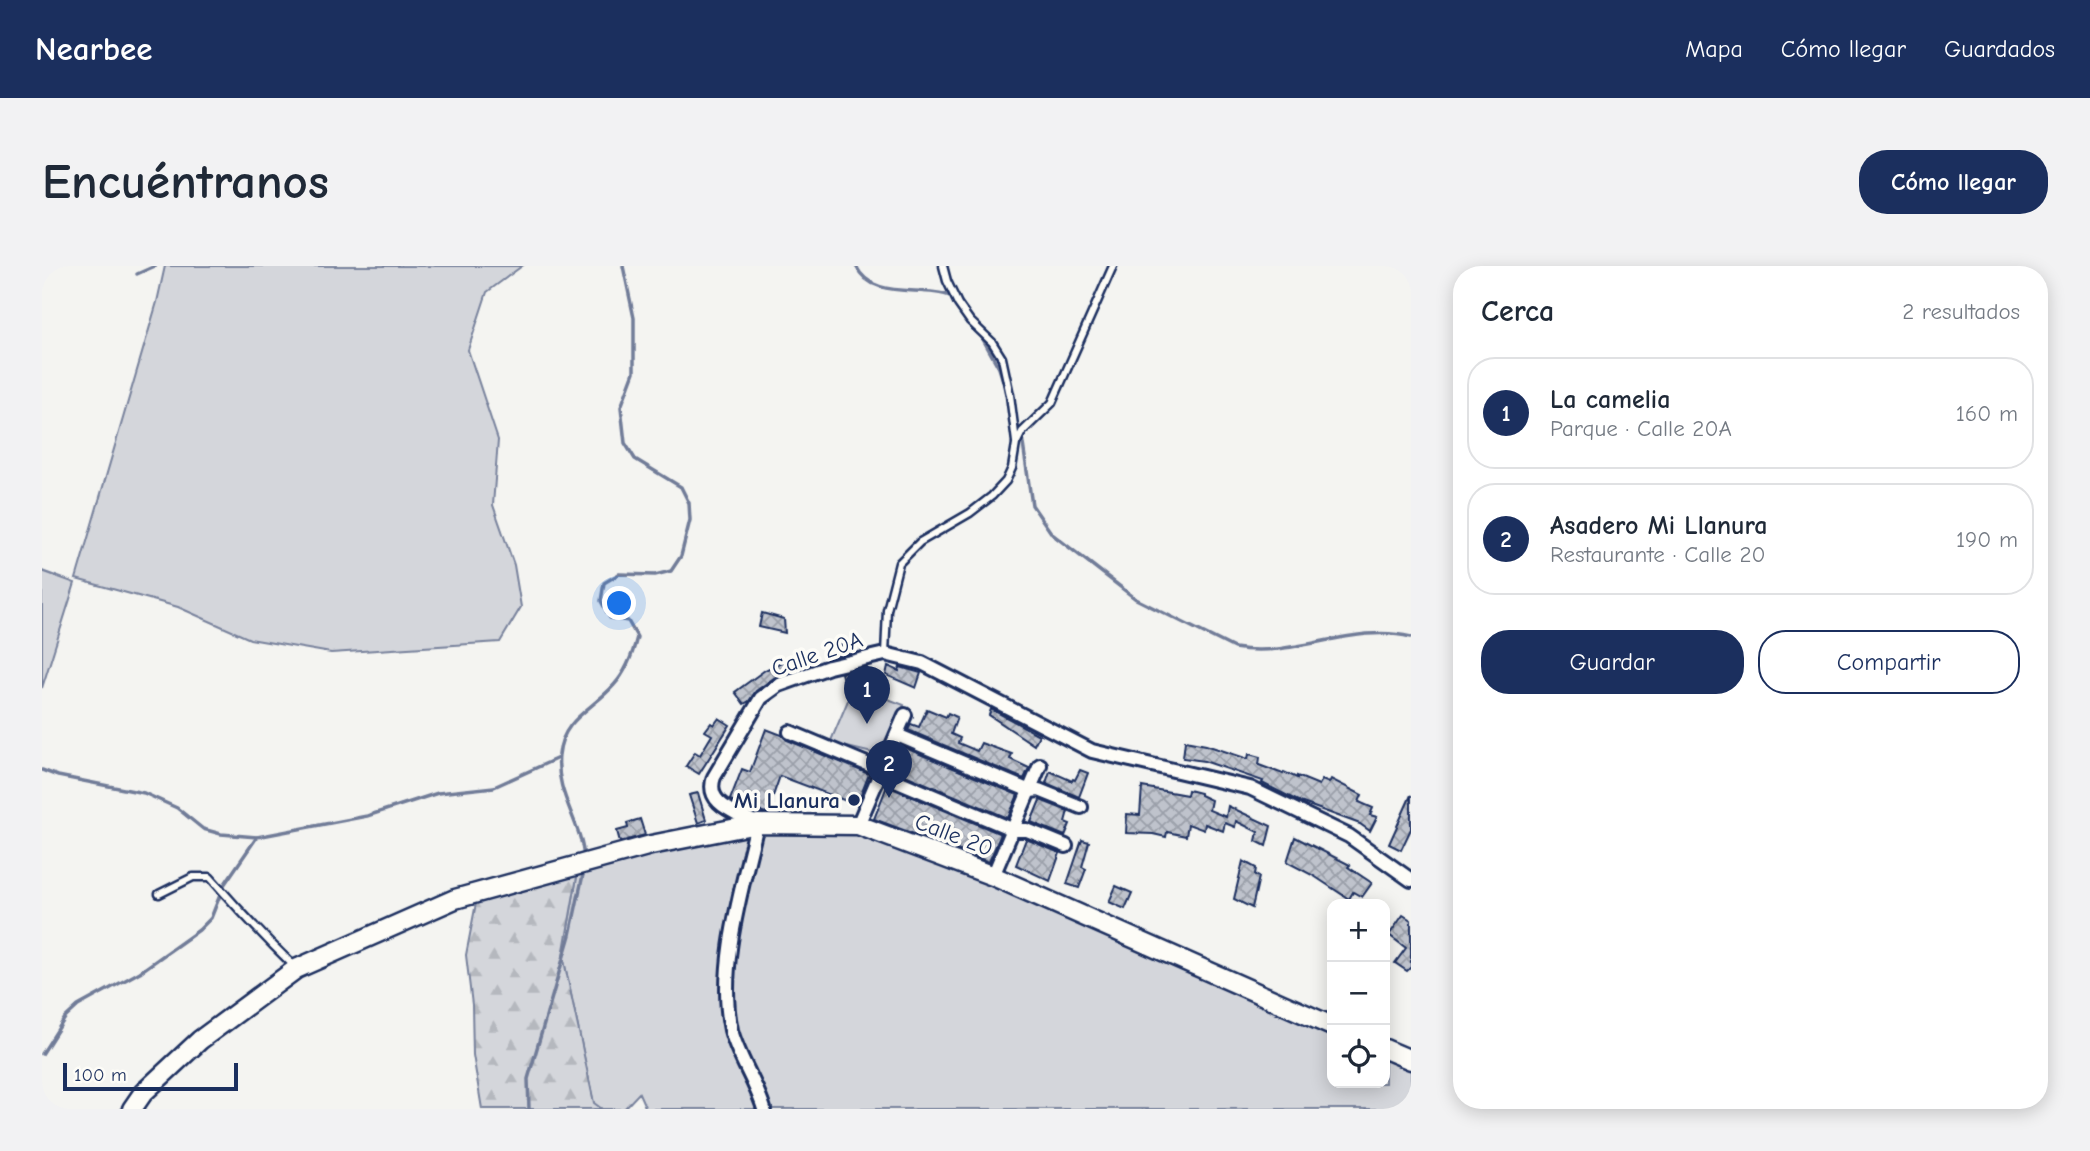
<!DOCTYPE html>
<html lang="es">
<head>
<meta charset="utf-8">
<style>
	:root { --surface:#fff; --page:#f2f2f3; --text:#1f2937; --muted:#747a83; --line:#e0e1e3; --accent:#1b2f5e }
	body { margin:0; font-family:"Comic Neue",sans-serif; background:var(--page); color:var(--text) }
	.controls { position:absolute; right:21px; bottom:21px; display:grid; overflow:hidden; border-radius:14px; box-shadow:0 4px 18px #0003 }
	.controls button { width:63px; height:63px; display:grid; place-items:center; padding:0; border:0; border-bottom:2px solid var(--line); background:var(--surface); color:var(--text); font:35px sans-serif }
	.scale { position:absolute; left:21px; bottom:18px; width:175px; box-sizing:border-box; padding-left:7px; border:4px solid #1b2f5e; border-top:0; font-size:19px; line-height:24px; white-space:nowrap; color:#1b2f5e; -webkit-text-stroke:5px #fdfcf7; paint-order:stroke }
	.you { position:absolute; left:578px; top:338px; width:24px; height:24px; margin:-18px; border:5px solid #fff; border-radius:50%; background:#1a73e8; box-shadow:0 0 0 10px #1a73e833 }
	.badge { display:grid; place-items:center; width:46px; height:46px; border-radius:50%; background:var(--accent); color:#fff; font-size:23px; font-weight:700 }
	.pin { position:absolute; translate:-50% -58px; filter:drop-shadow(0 2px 4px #0008) }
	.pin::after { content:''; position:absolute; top:37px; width:24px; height:21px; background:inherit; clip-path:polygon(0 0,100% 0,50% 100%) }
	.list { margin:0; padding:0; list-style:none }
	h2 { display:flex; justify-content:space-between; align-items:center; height:91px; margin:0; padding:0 28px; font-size:30px }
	h2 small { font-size:23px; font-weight:400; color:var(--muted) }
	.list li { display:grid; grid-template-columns:46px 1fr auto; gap:21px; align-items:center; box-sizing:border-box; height:112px; margin:0 14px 14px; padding:0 14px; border:2px solid var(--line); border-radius:28px }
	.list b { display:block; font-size:26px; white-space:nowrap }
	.list p { margin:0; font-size:23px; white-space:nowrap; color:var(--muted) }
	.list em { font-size:23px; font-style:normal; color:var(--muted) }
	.actions { display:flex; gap:14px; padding:21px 28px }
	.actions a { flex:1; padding:16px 0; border:2px solid var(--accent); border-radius:28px; text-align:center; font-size:24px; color:var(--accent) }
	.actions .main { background:var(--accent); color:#fff }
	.icon { flex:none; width:38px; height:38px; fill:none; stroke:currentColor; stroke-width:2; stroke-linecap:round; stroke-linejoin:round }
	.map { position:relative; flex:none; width:1369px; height:843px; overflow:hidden; border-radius:28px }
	header { display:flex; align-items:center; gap:42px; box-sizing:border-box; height:98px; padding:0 35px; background:var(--accent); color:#fff }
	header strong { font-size:33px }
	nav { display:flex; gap:38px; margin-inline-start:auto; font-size:24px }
	.intro { display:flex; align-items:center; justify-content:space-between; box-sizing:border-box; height:168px; padding:0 42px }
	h1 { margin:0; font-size:49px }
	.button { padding:18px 32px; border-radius:28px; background:var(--accent); color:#fff; font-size:24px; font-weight:700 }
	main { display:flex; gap:42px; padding:0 42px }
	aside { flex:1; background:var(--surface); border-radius:28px; box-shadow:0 4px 18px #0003 }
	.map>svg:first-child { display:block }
</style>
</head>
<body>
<header>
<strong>Nearbee</strong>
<nav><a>Mapa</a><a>Cómo llegar</a><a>Guardados</a></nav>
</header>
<div class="intro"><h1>Encuéntranos</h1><a class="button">Cómo llegar</a></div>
<main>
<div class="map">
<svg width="1369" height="843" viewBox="0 0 1369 843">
	<defs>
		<pattern id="forest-firs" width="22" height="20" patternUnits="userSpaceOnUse" patternTransform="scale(1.75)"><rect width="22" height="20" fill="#d4d6db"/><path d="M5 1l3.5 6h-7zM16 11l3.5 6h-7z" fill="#b5b8be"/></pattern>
		<pattern id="building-cross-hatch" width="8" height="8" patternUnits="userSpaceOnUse" patternTransform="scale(1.75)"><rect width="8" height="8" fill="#bfc3cc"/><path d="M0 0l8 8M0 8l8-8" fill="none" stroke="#9a9fa9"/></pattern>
	</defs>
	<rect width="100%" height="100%" fill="#f4f4f1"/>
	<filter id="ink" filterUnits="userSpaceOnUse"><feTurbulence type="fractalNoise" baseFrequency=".0143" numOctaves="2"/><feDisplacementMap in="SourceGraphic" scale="14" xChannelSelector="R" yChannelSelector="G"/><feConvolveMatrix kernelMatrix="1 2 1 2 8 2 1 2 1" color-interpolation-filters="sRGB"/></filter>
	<g filter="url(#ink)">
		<g fill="#d4d6db" stroke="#78829c" stroke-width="2">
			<path d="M123,0H480L445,26L426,84L456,174L451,239L472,299L479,341L458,376L289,387L208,373L136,341L34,313L115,36Z"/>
			<path d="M0,305L33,317L0,422Z"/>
			<path d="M812,420L862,439L839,489L788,477Z"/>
			<path d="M705,565L838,566L1290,759V817H1343V783L1369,795V843H604L597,827L582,843H560L552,838L521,690L536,605Z"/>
		</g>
		<path fill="url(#forest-firs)" stroke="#78829c" stroke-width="2" d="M536,605L521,690L552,837L560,843H440L431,789L430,739L424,689L434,637Z"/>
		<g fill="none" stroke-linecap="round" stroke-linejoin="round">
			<g stroke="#717c98" stroke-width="3.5">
				<path d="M814,0C831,36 880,18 911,31"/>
				<path d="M95,8L113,0"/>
				<path d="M920,39L929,52"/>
				<path d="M938,68L957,102L963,121"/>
				<path d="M973,151L980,171L990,239L1010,268L1094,333L1192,382C1252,393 1313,356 1369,371"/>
				<path d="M0,504L16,510L102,527L135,542L161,563L179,568L215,571L325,550L396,527L452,521L516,492"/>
				<path d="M542,593C540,557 513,528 517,489C520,453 551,443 572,419C584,406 591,387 595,371L586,355L568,352L559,335L562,317L577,308L613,309L629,305L639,290L648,254L647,237L639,221L593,193L583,177L579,141L592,106V52L581,0"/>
				<path d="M0,788L23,752L36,740L98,706L157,664L169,652L182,619L215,571"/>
				<path d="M487,843L486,813L528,669L542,604"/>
			</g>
		</g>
		<g fill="url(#building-cross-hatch)" stroke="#1b2f5e" stroke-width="2">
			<path d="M720,347L742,353L743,367L717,361Z"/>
			<path d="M805,378L806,388L783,393V379Z"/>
			<path d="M767,390L768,399L732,412L714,425L707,435L702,438L693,426L723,404L745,393L746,397Z"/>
			<path d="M846,400L857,405L858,401L879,407L874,422L844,409Z"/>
			<path d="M825,402L829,417L807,419V421L803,422L799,407Z"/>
			<path d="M885,443L904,451L906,447L915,451L909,468L918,472L916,477L935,485L939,477L970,488L968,493L987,502L982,513L866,464L869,458L877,461Z"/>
			<path d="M949,443L997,469L992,479L947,449Z"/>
			<path d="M677,452L688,459L657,508L644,500L653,486L658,489L670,469L663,465L669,457L672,459Z"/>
			<path d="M724,463L740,469L745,474L827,508L815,539L738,510L725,547L716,545L688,534L700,503L708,506Z"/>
			<path d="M1143,475L1164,479L1206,493L1207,488L1218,491L1217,499L1241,508L1242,506L1255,512V510L1277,519L1280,514L1287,517L1289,513L1320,529L1317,536L1331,542L1328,549L1335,551L1328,565L1318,558L1258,536L1220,517L1221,515L1162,495L1141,492Z"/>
			<path d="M861,481L976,529L966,552L851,504Z"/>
			<path d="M1038,504L1046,507L1037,531L1004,517L1008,505L1030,515L1031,513L1033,514Z"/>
			<path d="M845,520L959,568L947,596L832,553Z"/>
			<path d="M1100,521L1145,529L1146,524L1158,527V529L1169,534L1167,544L1184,551L1186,540L1229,560L1224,580L1214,575L1216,566L1194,555L1193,561L1183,557L1181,565L1163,558L1162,564L1146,558L1144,570L1125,566L1124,571L1111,568L1084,567L1085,548L1098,549Z"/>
			<path d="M656,527L664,554L656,557L647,529Z"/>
			<path d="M1369,529V563L1359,584L1347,578Z"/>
			<path d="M998,534L1026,545L1023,556L1028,558L1023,570L989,556Z"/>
			<path d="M598,553L603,569L578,576L575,565L586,562L585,557Z"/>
			<path d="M1253,571L1308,599L1306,601L1330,617L1320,631L1311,626L1307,633L1272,610L1245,596Z"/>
			<path d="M984,573L1018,587L1008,615L974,599Z"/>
			<path d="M1040,574L1047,576L1040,601L1044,603L1037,622L1025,618Z"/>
			<path d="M1201,595L1214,602L1213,609L1217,611L1210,642L1192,633Z"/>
			<path d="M1074,620L1090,627L1083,643L1067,636Z"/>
			<path d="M1361,649L1369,654V701L1365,705L1353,697L1364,682L1347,669Z"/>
		</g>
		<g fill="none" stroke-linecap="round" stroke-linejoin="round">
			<defs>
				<g id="service">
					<path d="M901,0L905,15L916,38L928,55L950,76L960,92L968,129L974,176"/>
					<path d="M843,388L845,344L857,297L878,276L928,247L950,230L964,215L970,202L974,178L980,166L1010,137L1071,0"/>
					<path d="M117,628L151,611H168C195,642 223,672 253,701"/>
				</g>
				<g id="minor">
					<path d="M748,466L832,501L839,508L972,564H985L1024,580"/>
					<path d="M855,469L988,525L997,524L1039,541"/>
					<path d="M816,559L863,449"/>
					<path d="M951,610L998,499"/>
					<path d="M722,843C714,816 696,791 689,764C675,700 701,620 715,558C695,546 662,539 672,511L719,432L737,419L787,401L843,388L880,397L1050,485L1208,522L1307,570L1369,614"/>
				</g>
				<g id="secondary">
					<path d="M1343,783L1369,794"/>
					<path d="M90,843L101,827L158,774L254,703L413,633L609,579L715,558L816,559L951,610L1290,760"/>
				</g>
			</defs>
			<use href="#service" stroke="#1b2f5e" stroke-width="11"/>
			<use href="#minor" stroke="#1b2f5e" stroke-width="18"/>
			<use href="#secondary" stroke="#1b2f5e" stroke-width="23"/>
			<use href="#service" stroke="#fdfcf7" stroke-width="6"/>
			<use href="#minor" stroke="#fdfcf7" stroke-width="12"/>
			<use href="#secondary" stroke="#fdfcf7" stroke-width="18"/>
		</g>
	</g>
	<circle fill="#1b2f5e" stroke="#fdfcf7" stroke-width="2.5" cx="812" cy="534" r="7"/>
	<g text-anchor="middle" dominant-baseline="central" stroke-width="7" stroke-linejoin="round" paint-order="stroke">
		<g font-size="23" fill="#1b2f5e" stroke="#fdfcf7">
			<text transform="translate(775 388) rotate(-19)">Calle 20A</text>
			<text transform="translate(912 569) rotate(21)">Calle 20</text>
		</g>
		<g font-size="23" font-weight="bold" fill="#1b2f5e" stroke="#fdfcf7" text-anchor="end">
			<text x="798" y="534">Mi Llanura</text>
		</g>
	</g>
</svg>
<div class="controls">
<button>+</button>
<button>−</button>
<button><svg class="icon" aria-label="locate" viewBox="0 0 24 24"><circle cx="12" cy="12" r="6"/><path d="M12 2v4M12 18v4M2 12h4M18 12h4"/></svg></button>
</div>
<div class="scale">100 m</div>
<div class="you"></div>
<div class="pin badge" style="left:825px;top:458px">1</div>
<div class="pin badge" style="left:847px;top:532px">2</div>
</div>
<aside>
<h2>Cerca<small>2 resultados</small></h2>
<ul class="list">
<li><span class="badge">1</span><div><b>La camelia</b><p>Parque · Calle 20A</p></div><em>160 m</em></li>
<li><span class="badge">2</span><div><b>Asadero Mi Llanura</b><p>Restaurante · Calle 20</p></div><em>190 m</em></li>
</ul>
<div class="actions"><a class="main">Guardar</a><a>Compartir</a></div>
</aside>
</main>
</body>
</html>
